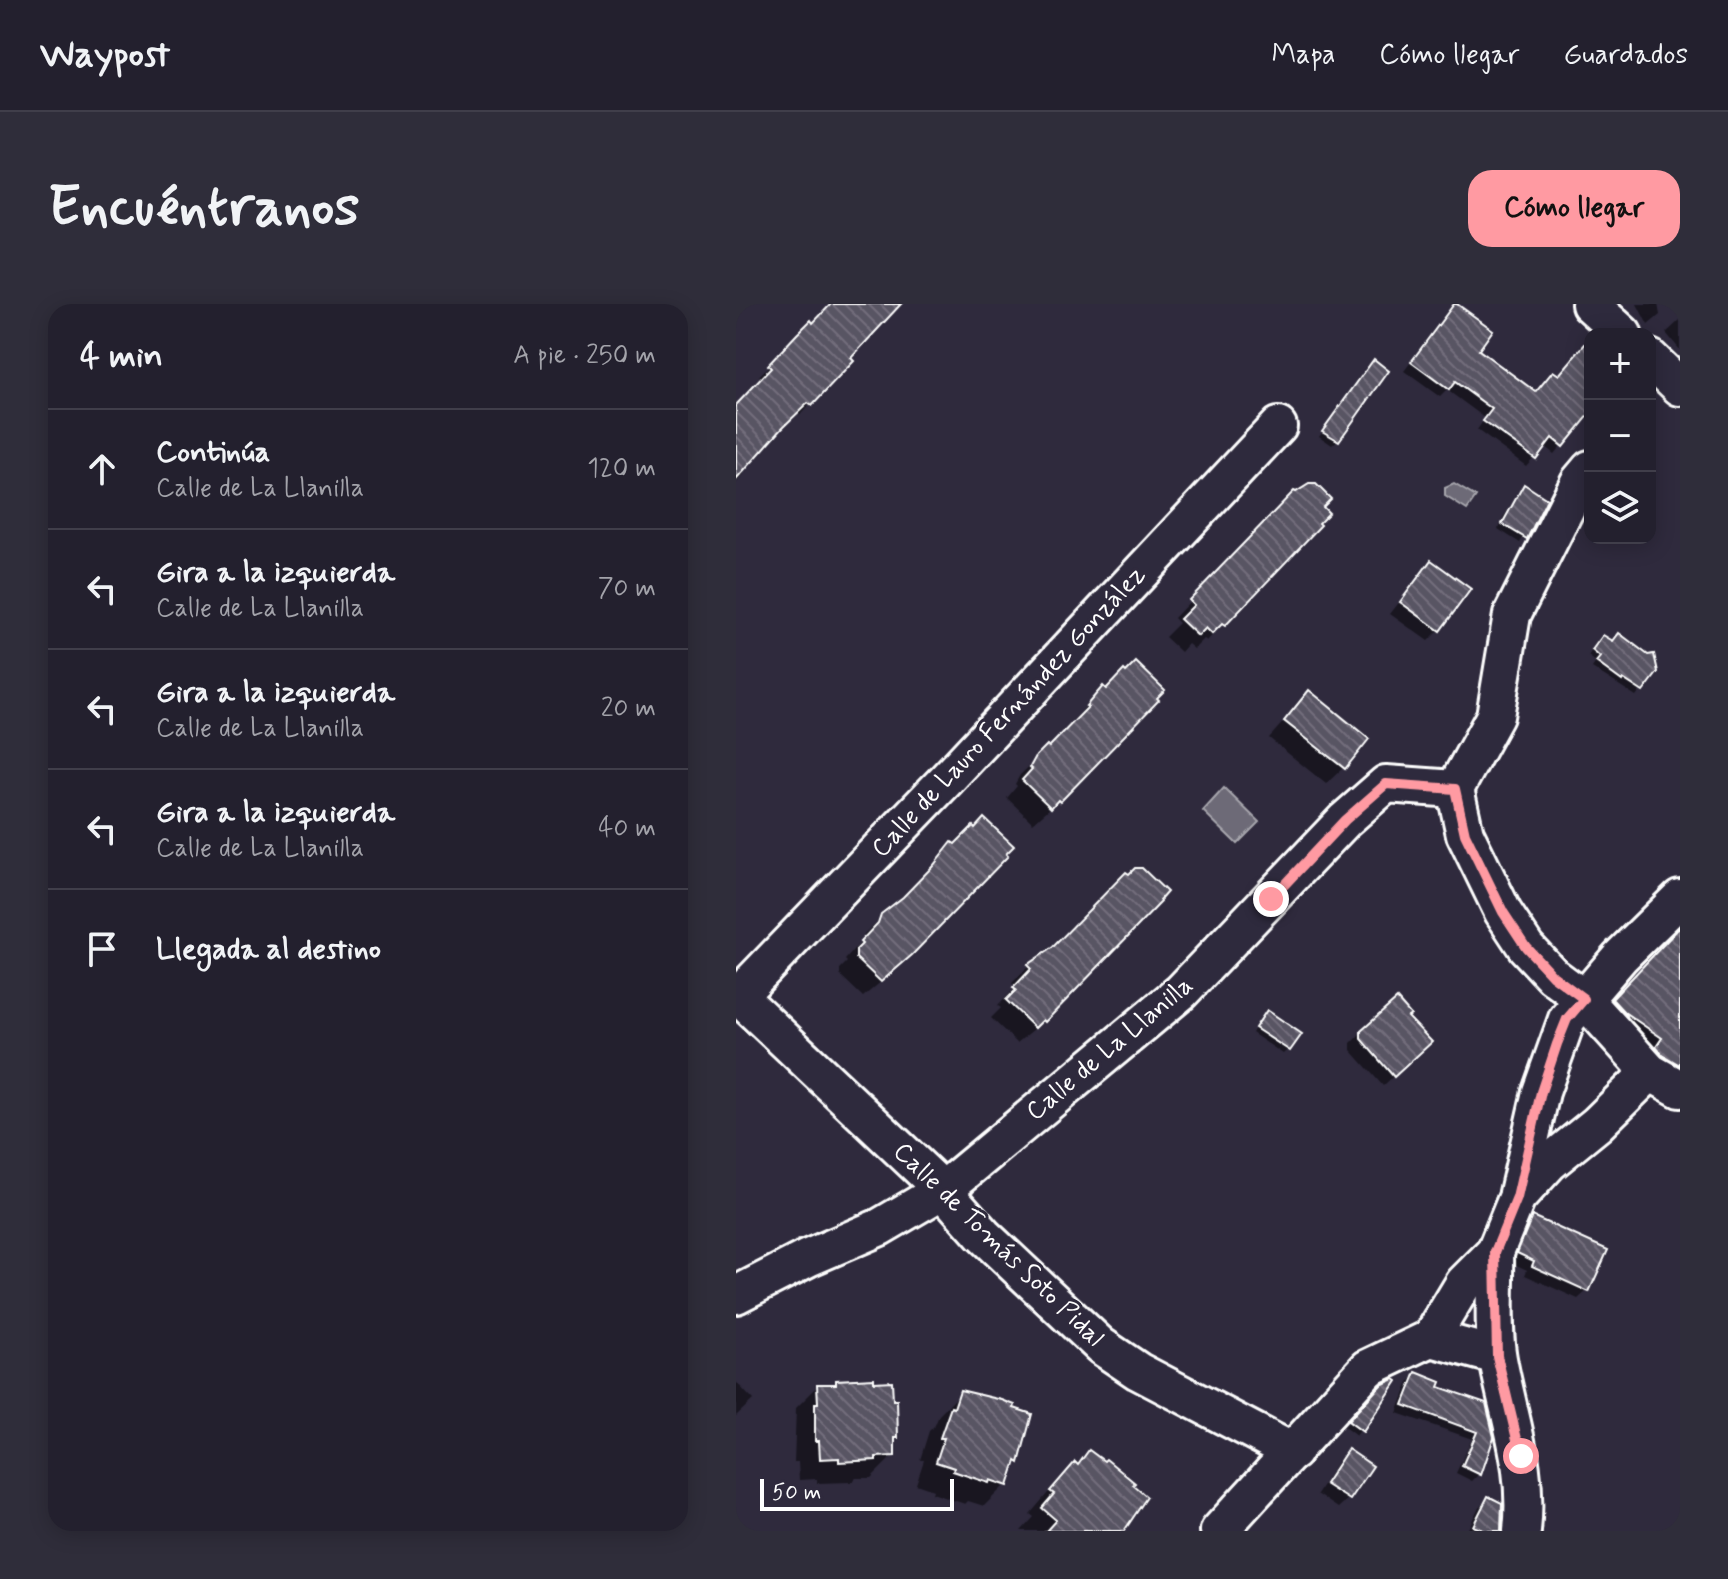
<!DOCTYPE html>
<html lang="es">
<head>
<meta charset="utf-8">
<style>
	:root { --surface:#23202e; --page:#2f2d3a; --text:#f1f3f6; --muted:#a3a3aa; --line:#403e4a; --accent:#ff9aa2 }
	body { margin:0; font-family:Mynerve,sans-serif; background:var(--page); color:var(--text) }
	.controls { position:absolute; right:24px; top:24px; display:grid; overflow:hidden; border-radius:16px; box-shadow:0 4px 20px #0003 }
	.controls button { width:72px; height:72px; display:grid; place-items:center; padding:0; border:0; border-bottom:2px solid var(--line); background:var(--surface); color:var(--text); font:40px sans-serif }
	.scale { position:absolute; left:24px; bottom:20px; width:194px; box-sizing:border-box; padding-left:8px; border:4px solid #fff; border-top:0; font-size:22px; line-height:28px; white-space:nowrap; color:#fff; -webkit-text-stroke:6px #2f2a3d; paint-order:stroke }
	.stop { position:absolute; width:24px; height:24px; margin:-18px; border:6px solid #ff9aa2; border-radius:50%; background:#fff }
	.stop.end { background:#ff9aa2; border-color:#fff; box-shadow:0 2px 8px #0008 }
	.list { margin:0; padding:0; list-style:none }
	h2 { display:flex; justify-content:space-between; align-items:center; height:104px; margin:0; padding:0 32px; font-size:34px }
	h2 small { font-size:26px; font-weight:400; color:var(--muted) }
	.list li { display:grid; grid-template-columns:52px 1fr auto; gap:24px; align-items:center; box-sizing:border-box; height:120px; padding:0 32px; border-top:2px solid var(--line) }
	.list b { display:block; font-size:30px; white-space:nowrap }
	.list p { margin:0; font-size:26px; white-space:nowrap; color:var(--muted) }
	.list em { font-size:26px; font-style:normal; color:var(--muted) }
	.icon { flex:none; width:44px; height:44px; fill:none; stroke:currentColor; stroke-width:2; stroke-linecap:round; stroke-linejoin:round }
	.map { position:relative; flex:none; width:944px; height:1227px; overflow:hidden; border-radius:24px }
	header { display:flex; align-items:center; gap:48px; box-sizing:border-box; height:112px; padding:0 40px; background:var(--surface); border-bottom:2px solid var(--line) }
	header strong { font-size:38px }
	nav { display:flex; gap:44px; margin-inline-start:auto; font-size:28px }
	.intro { display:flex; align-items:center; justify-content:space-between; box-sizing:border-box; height:192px; padding:0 48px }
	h1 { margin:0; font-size:56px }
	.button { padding:20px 36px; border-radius:24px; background:var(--accent); color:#111; font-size:28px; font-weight:700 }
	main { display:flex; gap:48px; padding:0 48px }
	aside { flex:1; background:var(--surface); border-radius:24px; box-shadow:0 4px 20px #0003 }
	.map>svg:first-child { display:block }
</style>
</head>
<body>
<header>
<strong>Waypost</strong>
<nav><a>Mapa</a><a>Cómo llegar</a><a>Guardados</a></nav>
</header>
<div class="intro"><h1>Encuéntranos</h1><a class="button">Cómo llegar</a></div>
<main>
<aside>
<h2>4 min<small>A pie · 250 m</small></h2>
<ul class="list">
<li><svg class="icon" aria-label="ahead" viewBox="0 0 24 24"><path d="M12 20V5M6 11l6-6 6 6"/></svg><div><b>Continúa</b><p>Calle de La Llanilla</p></div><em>120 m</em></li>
<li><svg class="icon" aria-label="left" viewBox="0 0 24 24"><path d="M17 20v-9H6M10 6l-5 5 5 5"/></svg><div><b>Gira a la izquierda</b><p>Calle de La Llanilla</p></div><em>70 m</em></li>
<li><svg class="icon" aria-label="left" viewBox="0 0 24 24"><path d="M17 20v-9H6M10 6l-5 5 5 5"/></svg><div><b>Gira a la izquierda</b><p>Calle de La Llanilla</p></div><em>20 m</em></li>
<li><svg class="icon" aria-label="left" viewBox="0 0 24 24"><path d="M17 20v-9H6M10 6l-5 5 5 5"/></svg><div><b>Gira a la izquierda</b><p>Calle de La Llanilla</p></div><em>40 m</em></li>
<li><svg class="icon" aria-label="arrive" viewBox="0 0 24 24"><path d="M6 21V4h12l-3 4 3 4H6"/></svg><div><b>Llegada al destino</b></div></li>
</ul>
</aside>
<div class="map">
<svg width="944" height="1227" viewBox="0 0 944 1227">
	<defs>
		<pattern id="building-back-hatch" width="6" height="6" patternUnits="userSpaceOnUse" patternTransform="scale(2)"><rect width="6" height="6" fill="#595564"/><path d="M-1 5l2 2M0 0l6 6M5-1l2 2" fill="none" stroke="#726e7b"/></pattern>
	</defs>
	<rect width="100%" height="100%" fill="#2f2a3d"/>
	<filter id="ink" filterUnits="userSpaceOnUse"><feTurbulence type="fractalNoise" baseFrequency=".0125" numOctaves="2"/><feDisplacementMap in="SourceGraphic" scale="16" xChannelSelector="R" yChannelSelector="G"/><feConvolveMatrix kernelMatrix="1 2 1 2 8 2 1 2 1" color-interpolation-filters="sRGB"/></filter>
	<g filter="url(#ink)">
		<g fill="#6d6a77" stroke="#a7a6ad" stroke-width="2">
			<path d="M718,180L740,193L731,206L709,192V184Z"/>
			<path d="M488,484L523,518L501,540L467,507Z"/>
		</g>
		<g fill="#0007">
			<path d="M97,0H162L112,54L115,57L64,111L61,108L5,167L8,170L0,179V103L26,75L23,72L75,19L77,21Z"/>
			<path d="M901,0H922L924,11L912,21Z"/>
			<path d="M719,1L740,46L799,90L822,74L854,57V111L852,110L818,150L808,142L790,162L741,126L749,114L711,86L704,93L668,67Z"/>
			<path d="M944,16V46L930,29Z"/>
			<path d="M633,63L602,136L596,141L583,132Z"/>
			<path d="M788,183L808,196L784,239L762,225L768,216L766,215Z"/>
			<path d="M584,203L580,219L471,337L468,335L458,345L452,340L445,348L429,333L443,319L438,314L541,206Z"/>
			<path d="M695,258L703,326L692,337L654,310Z"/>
			<path d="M862,338L920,367L900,392L856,364L860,358L852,352Z"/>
			<path d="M369,387L323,496L297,519L271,494L281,482L279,480L284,471L337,421L335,420L351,401Z"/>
			<path d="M573,389L607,464L590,480L533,434Z"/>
			<path d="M216,541L153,671L127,693L104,671V665L111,658L109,656L125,638L129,629L181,582Z"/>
			<path d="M393,573L423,598L303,721L281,739L255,714L265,704L262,702L280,683L276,679L292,663L317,646Z"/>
			<path d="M944,626V778L866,707Z"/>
			<path d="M670,713L683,748L647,782L615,746V739L626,728Z"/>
			<path d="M526,714L552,745L547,750L516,729Z"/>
			<path d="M797,914L851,987L842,995L789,971L791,966L774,958L788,923Z"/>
			<path d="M680,1070L700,1084L748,1100L743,1170L736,1177L720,1169L736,1135L661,1109L673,1078Z"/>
			<path d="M123,1077L157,1136V1152L135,1174H120L116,1178L81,1179V1175L63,1176L62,1158H58L60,1104L82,1082Z"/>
			<path d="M659,1077L620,1132L608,1123L640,1089Z"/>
			<path d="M0,1078L17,1096L0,1112Z"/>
			<path d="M225,1089L293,1111L281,1158L276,1163L270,1180L248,1202L232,1197L229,1200L196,1189L197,1186L180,1180L188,1156H184L193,1127L199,1121L203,1111Z"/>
			<path d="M612,1147V1195L602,1204L581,1190L602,1157Z"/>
			<path d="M353,1148L368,1160L400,1210L386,1227H285L298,1213L294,1210L317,1183Z"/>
			<path d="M752,1194L763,1227H731L742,1205Z"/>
		</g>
		<g fill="url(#building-back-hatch)" stroke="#fff" stroke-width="2">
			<path d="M95,0H165L115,54L118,57L76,102L72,99L46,124L0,176V101L35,64L32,61L61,30L75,16L77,19Z"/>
			<path d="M718,0H721L757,26L743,46L800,88L817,67L823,71L854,34V110L827,143L816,134L800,155L747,117L756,105L719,78L713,86L675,58Z"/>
			<path d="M638,55L653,67L603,137L586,127Z"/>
			<path d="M573,180H580L595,195L587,203L593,209L583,219L585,221L489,322L486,320L476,330L470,324L462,332L444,315L458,301L453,296L558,187L560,188Z"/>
			<path d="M788,180L811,195L791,235L766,220Z"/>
			<path d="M695,256L735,285L704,327L664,298Z"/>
			<path d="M883,329L912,351L918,350L922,368L907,388L887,375L886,377L860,358L864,353L856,346L867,331L877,337Z"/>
			<path d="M400,358L429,386L421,394L423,396L324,498L322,496L315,504L286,476L296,465L294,463L300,452L311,441L313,443L352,403L350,402L367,382L370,385L388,366L390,368Z"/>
			<path d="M573,386L633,435L609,465L548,417Z"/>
			<path d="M248,514L278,542L270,550L272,552L176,651L145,678L120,654V646L126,640L124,638L142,619L145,610L167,593L197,562L216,538L219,540L237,522L239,524Z"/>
			<path d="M399,564H406L431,588L424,596L425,598L309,718L307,716L299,724L270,696L280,686L277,684L295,665L291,661L317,643L390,568L393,570Z"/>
			<path d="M944,623V761L927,751L920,743L926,734L888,708L876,695Z"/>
			<path d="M661,695L675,711L672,713L696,738L658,773L625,735V727Z"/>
			<path d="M531,706L566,730L554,747L519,724Z"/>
			<path d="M796,912L872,946L853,988L796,962L798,957L781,949Z"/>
			<path d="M680,1068L705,1078L703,1083L750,1099L758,1133L745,1171L726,1162L741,1128L667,1101Z"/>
			<path d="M138,1074V1078L156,1077L157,1096H161L162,1134H159V1152L140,1153V1156L103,1158V1154L84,1155L83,1137H79V1099H82L81,1080H100V1076Z"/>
			<path d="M658,1075L661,1077L627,1128L612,1117L645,1081Z"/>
			<path d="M224,1086L266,1096L279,1101L278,1104L296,1110L283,1159L280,1157L272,1182L254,1176L253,1179L217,1167L218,1164L200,1158L208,1134H204L215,1103L218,1104Z"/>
			<path d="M612,1145L637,1162L614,1196L589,1180Z"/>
			<path d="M353,1146L368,1157L370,1155L399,1179L397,1181L411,1193L388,1227H310L320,1216L306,1204L318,1190L314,1187L339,1158L342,1161Z"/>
			<path d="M752,1192L766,1199L765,1227H749L737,1222Z"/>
		</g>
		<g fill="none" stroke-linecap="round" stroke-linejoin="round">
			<defs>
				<g id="minor">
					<path d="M854,0L887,30"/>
					<path d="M914,54L944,83"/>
					<path d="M719,485L729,530L767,608L790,643L817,672L848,695L914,768L944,785"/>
					<path d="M0,690L207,886L247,931L365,1042L402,1067L557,1148"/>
					<path d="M2,692L210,476L542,122"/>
					<path d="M782,889L805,788L831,715L884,653L944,594"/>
					<path d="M759,948C760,983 756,1021 762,1055C773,1115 793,1165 786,1227"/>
					<path d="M0,991L72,954L144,923L207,886L445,688L609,516L650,480L719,485L759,412L776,311L843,178L854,165"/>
					<path d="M695,1034L761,1052"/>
					<path d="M483,1227L632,1064L695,1034L728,979L759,948L781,894L813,859L861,820L914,768"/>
				</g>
			</defs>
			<use href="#minor" stroke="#fff" stroke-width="42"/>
			<use href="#minor" stroke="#2f2a3d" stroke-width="36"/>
		</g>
	</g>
	<g fill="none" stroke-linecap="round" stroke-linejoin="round" filter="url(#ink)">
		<path stroke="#ff9aa2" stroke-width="10" d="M535,595L609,516L650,480L719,485L729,530L767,608L790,643L817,672L848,695L831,715L821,740L805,788L781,894L759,948L761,1052L785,1152"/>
	</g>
	<g text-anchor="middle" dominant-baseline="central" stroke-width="6" stroke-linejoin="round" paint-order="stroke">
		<g font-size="26" fill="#fff" stroke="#2f2a3d">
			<text transform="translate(273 408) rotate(-47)">Calle de Lauro Fernández González</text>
			<text transform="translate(374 745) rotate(-40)">Calle de La Llanilla</text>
			<text transform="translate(262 941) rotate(44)">Calle de Tomás Soto Pidal</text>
		</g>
	</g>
</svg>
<div class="controls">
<button>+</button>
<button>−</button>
<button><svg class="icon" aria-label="layers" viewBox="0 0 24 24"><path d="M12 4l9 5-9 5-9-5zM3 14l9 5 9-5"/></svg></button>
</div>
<div class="scale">50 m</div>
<div class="stop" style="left:785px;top:1152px"></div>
<div class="stop end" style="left:535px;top:595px"></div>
</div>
</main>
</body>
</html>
